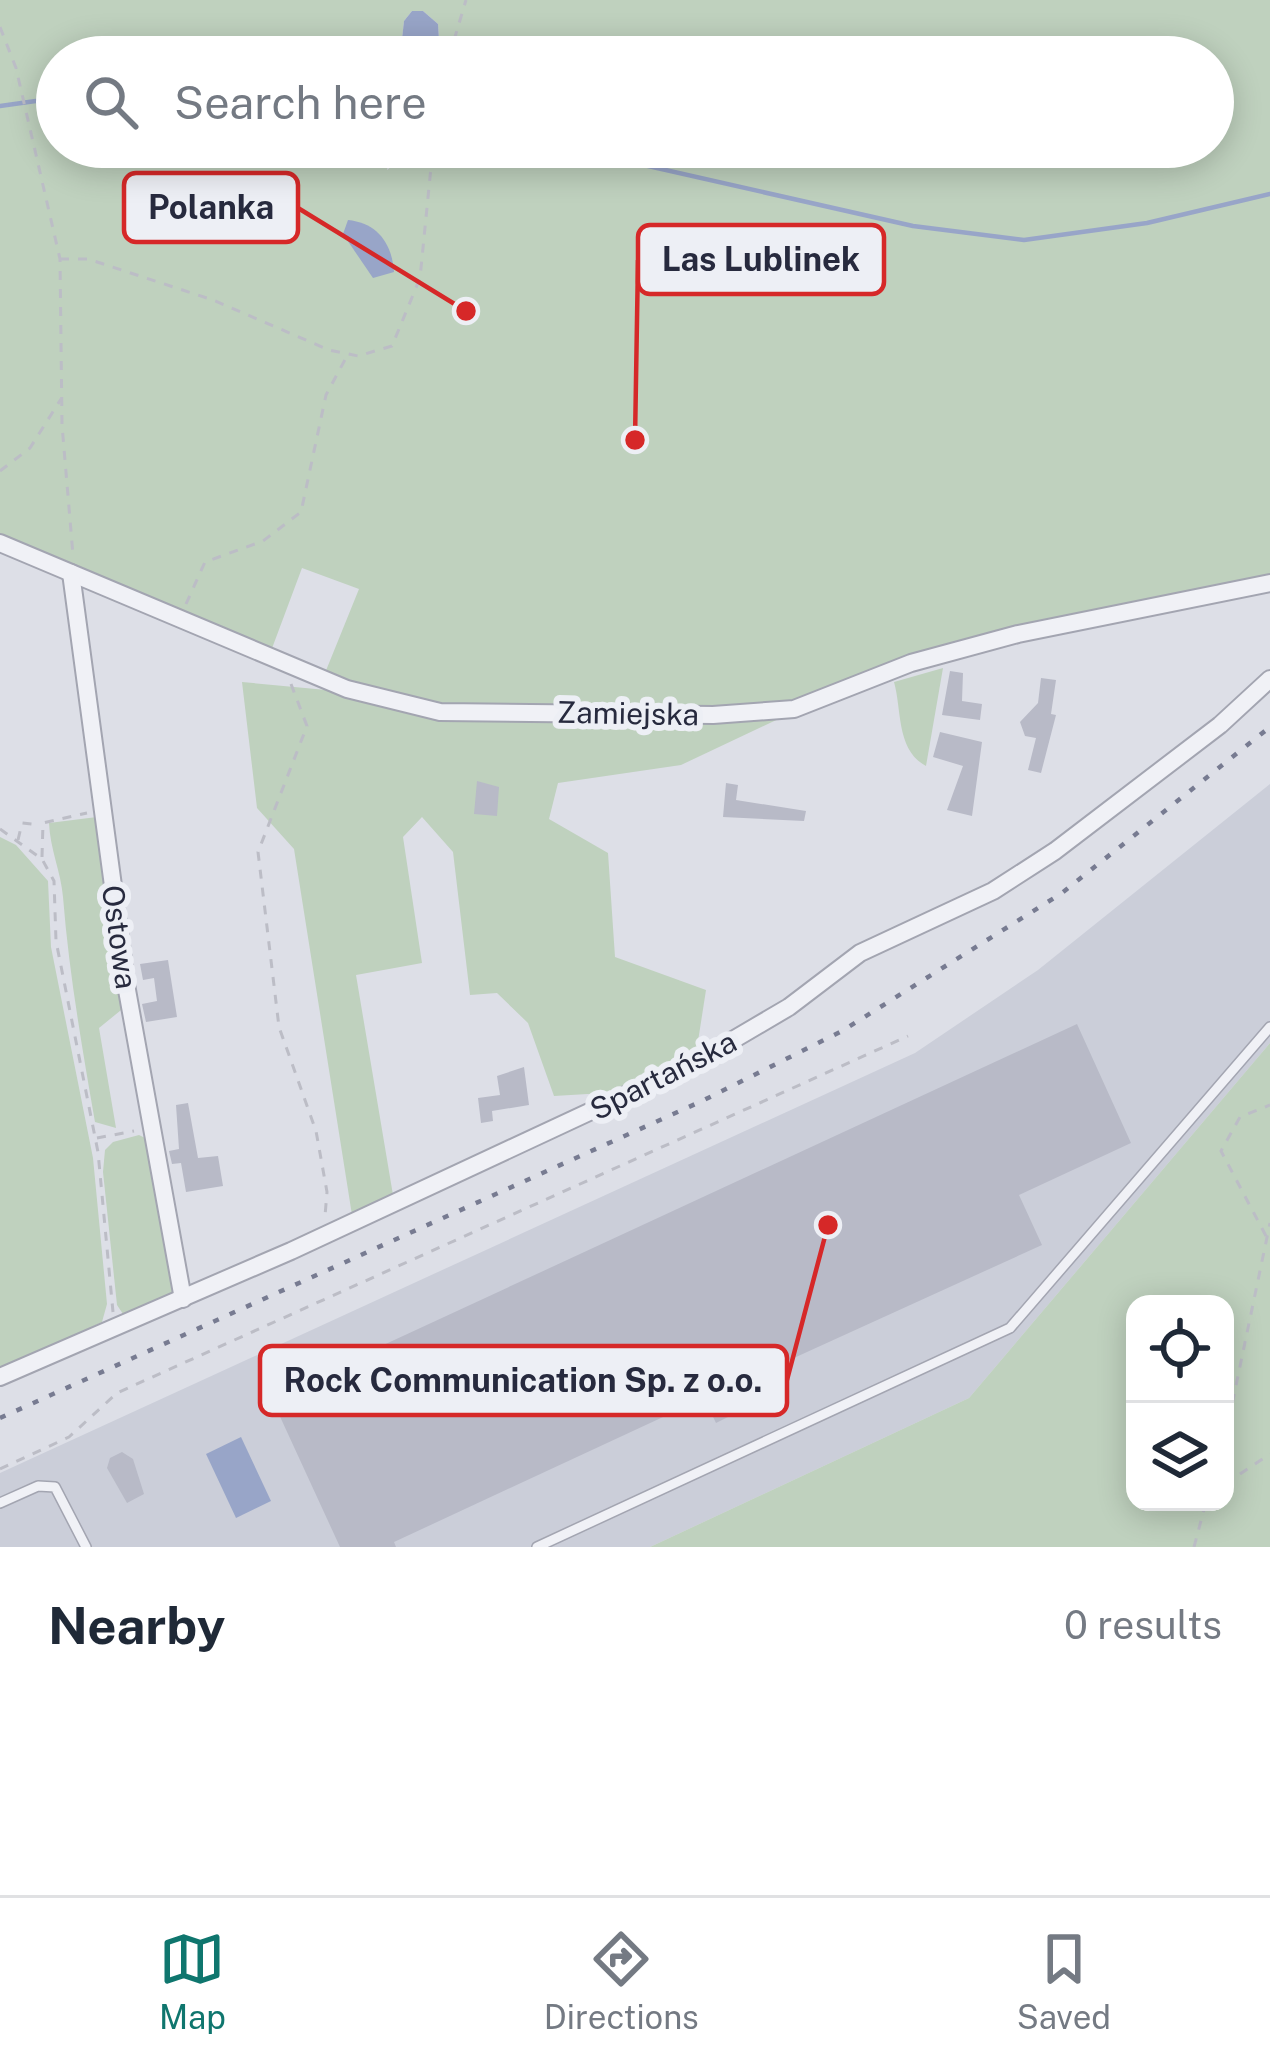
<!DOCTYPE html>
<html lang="en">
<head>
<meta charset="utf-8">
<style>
	:root { --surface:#fff; --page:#f6f6f7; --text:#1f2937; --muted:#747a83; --line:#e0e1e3; --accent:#0f766e }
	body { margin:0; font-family:"Public Sans",sans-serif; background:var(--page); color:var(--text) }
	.controls { position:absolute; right:36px; bottom:36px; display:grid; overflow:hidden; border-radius:24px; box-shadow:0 6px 30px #0003 }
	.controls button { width:108px; height:108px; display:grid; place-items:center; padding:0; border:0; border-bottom:3px solid var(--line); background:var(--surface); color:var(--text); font:60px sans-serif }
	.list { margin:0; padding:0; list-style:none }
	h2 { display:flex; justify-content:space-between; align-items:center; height:156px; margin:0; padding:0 48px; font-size:51px }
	h2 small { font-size:39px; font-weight:400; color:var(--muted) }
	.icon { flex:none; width:66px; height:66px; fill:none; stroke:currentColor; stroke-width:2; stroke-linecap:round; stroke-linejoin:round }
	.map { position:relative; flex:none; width:1270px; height:1547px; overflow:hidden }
	.search { position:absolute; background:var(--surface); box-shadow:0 6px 30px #0003; left:36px; right:36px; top:36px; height:132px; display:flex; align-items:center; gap:30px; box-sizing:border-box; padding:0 42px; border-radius:66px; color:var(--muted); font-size:45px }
	.sheet { height:348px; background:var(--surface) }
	nav { display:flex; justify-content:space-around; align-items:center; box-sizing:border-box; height:168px; border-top:3px solid var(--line); background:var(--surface); font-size:33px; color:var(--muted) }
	nav a { display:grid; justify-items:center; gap:6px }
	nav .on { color:var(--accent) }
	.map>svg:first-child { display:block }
</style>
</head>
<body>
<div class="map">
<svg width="1270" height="1547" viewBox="0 0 1270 1547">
	<rect width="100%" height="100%" fill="#dddfe7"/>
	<path fill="#cbced9" d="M1270,784V1043L969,1398L650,1547H0V1473L915,1053L1038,970Z"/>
	<g fill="#bfd1be" fill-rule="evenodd">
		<path d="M0,0H1270V579L1232,582L909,658L791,705L715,712L441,707L325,673L359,589L302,568L271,651L0,537ZM412,11H423L438,24L440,57H1213V147H417L387,170L391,147H57V57H400L404,21Z"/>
		<path d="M943,668L926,766C896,750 902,710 894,682Z"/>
		<path d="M242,682L337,691L439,716L789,714L681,765L558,783L549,819L608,853L615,957L706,990L696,1054L621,1092L554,1096L528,1023L497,993L470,995L453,852L422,817L403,837L422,963L356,975L393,1195L352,1215L294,849L257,808Z"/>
		<path d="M97,817L126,1006L99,1028L116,1128L95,1122C82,1047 69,973 63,897C61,872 50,849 49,823Z"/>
		<path d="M0,837L16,845L48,881L51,947L93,1158L107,1304L102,1322L0,1371Z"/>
		<path d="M1270,1043V1547H650L969,1398ZM1135,1304H1225V1502H1135Z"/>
		<path d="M139,1135L149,1140L175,1297L133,1315L123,1314L117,1305L103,1172L105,1150L113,1142Z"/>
	</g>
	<g fill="#98a5c8">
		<path d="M412,11H423L438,24L440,57H400L404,21Z"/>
		<path d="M348,220C377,223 392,243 394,272L373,278L343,234Z"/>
		<path d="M241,1437L271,1501L236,1518L206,1454Z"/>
	</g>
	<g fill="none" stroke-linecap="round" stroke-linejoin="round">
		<g stroke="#98a5c8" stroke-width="4.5">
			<path d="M0,106L57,98"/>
			<path d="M564,147L913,226L1024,240L1147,223L1270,194"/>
		</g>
	</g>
	<g fill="#b8bac7">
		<path d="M950,671L963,673L962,701L982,704L980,720L942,715Z"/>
		<path d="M1041,678L1056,680L1051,714L1056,715L1041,773L1028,770L1036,738L1025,736L1020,722L1038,703Z"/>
		<path d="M940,732L982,742L972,816L947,810L963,766L933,757Z"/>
		<path d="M477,781L499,787L497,816L474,814Z"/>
		<path d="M726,783L738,785L736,800L806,811L804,821L723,817Z"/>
		<path d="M168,960L177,1017L146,1022L142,1004L157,1001L154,978L143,980L140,964Z"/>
		<path d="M1077,1024L1131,1143L1019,1195L1042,1245L752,1377L762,1400L716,1423L704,1398L394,1542L396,1547H340L271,1397Z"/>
		<path d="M524,1067L529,1105L492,1111L493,1121L481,1123L478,1098L500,1095L497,1076Z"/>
		<path d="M188,1103L198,1158L218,1156L223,1186L186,1192L181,1163L172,1164L169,1151L179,1149L176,1105Z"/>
		<path d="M122,1452L133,1459L144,1494L127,1503L107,1468L110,1458Z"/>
	</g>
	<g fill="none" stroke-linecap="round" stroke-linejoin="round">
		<defs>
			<g id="service">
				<path d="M0,1503L38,1486L55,1487L86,1547"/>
				<path d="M537,1547L1010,1328L1270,1027"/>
			</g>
			<g id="minor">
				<path d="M0,543L347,689L440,712L713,715L794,709L911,663L1018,634L1270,583"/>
				<path d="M71,573L127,990L183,1299"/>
				<path d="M0,1377L291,1251L692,1064L789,1007L860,953L993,891L1055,851L1220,725L1270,679"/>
			</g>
		</defs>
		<use href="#service" stroke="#a3a5b1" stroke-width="12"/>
		<use href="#minor" stroke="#a3a5b1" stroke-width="20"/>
		<g stroke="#bcbdc6" stroke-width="3" stroke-dasharray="9 9" stroke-linecap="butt">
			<path d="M0,27L16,68L60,259L62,425L73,555"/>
			<path d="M449,57L466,0"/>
			<path d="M593,165L595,147"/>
			<path d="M60,259H88L213,300L329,350L358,356L392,346L420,278L433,147"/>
			<path d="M0,471L30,448L61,399"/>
			<path d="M186,604L205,562L263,541L301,512L326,395L347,356"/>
			<path d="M291,684L307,726L258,852L279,1027L316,1131L327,1192L325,1216"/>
			<path d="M0,829L42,859L54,881L56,941L98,1152L113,1312"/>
			<path d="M18,840L22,823L39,825"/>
			<path d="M42,857L43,823L87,813"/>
			<path d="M97,1138L134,1131"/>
			<path d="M1266,1236L1221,1151L1240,1117L1270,1105"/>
			<path d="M1225,1438L1270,1223"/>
			<path d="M0,1469L69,1437L117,1393L908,1036"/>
			<path d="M1225,1484L1270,1454"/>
			<path d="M1194,1547L1206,1502"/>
		</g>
		<use href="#service" stroke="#f0f1f6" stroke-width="9"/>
		<use href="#minor" stroke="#f0f1f6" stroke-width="16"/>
		<path stroke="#777b91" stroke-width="4.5" stroke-dasharray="6 12" stroke-linecap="butt" d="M0,1418L702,1101L842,1031L1062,893L1270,727"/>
	</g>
	<g text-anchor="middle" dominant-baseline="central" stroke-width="12" stroke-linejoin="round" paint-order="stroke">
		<g font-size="30" fill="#272a3e" stroke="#edeff5">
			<text transform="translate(628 713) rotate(1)">Zamiejska</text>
			<text transform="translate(120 937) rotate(82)">Ostowa</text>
			<text transform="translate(663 1075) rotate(-27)">Spartańska</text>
		</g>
	</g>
	<path fill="none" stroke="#d62828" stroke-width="4.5" d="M466 311L298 208M635 440L638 260M828 1225L787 1380"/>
	<g fill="#d62828" stroke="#edeff5" stroke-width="4.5">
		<circle cx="466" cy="311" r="12"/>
		<circle cx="635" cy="440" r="12"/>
		<circle cx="828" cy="1225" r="12"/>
	</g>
	<g fill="#edeff5" stroke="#d62828" stroke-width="4.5">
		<rect x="124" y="173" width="174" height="69" rx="12"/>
		<rect x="638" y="225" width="246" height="69" rx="12"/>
		<rect x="260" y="1346" width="527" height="69" rx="12"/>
	</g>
	<g font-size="33" text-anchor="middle" font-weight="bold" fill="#272a3e">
		<text x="211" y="219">Polanka</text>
		<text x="761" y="271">Las Lublinek</text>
		<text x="523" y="1392">Rock Communication Sp. z o.o.</text>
	</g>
</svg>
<div class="controls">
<button><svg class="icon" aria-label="locate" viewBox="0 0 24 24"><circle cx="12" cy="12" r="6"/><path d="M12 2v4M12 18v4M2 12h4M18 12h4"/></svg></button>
<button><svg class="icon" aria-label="layers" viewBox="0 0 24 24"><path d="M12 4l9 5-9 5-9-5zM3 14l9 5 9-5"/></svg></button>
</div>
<div class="search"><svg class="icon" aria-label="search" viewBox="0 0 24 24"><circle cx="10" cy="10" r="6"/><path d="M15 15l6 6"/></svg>Search here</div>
</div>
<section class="sheet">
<h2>Nearby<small>0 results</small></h2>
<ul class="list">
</ul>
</section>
<nav>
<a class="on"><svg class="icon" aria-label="map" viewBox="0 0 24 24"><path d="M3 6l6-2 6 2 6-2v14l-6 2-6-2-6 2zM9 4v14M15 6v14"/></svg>Map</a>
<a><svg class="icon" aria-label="directions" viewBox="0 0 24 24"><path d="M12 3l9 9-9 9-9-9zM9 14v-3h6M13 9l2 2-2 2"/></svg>Directions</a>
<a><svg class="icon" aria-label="saved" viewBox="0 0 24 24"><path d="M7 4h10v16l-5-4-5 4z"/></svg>Saved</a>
</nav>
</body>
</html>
